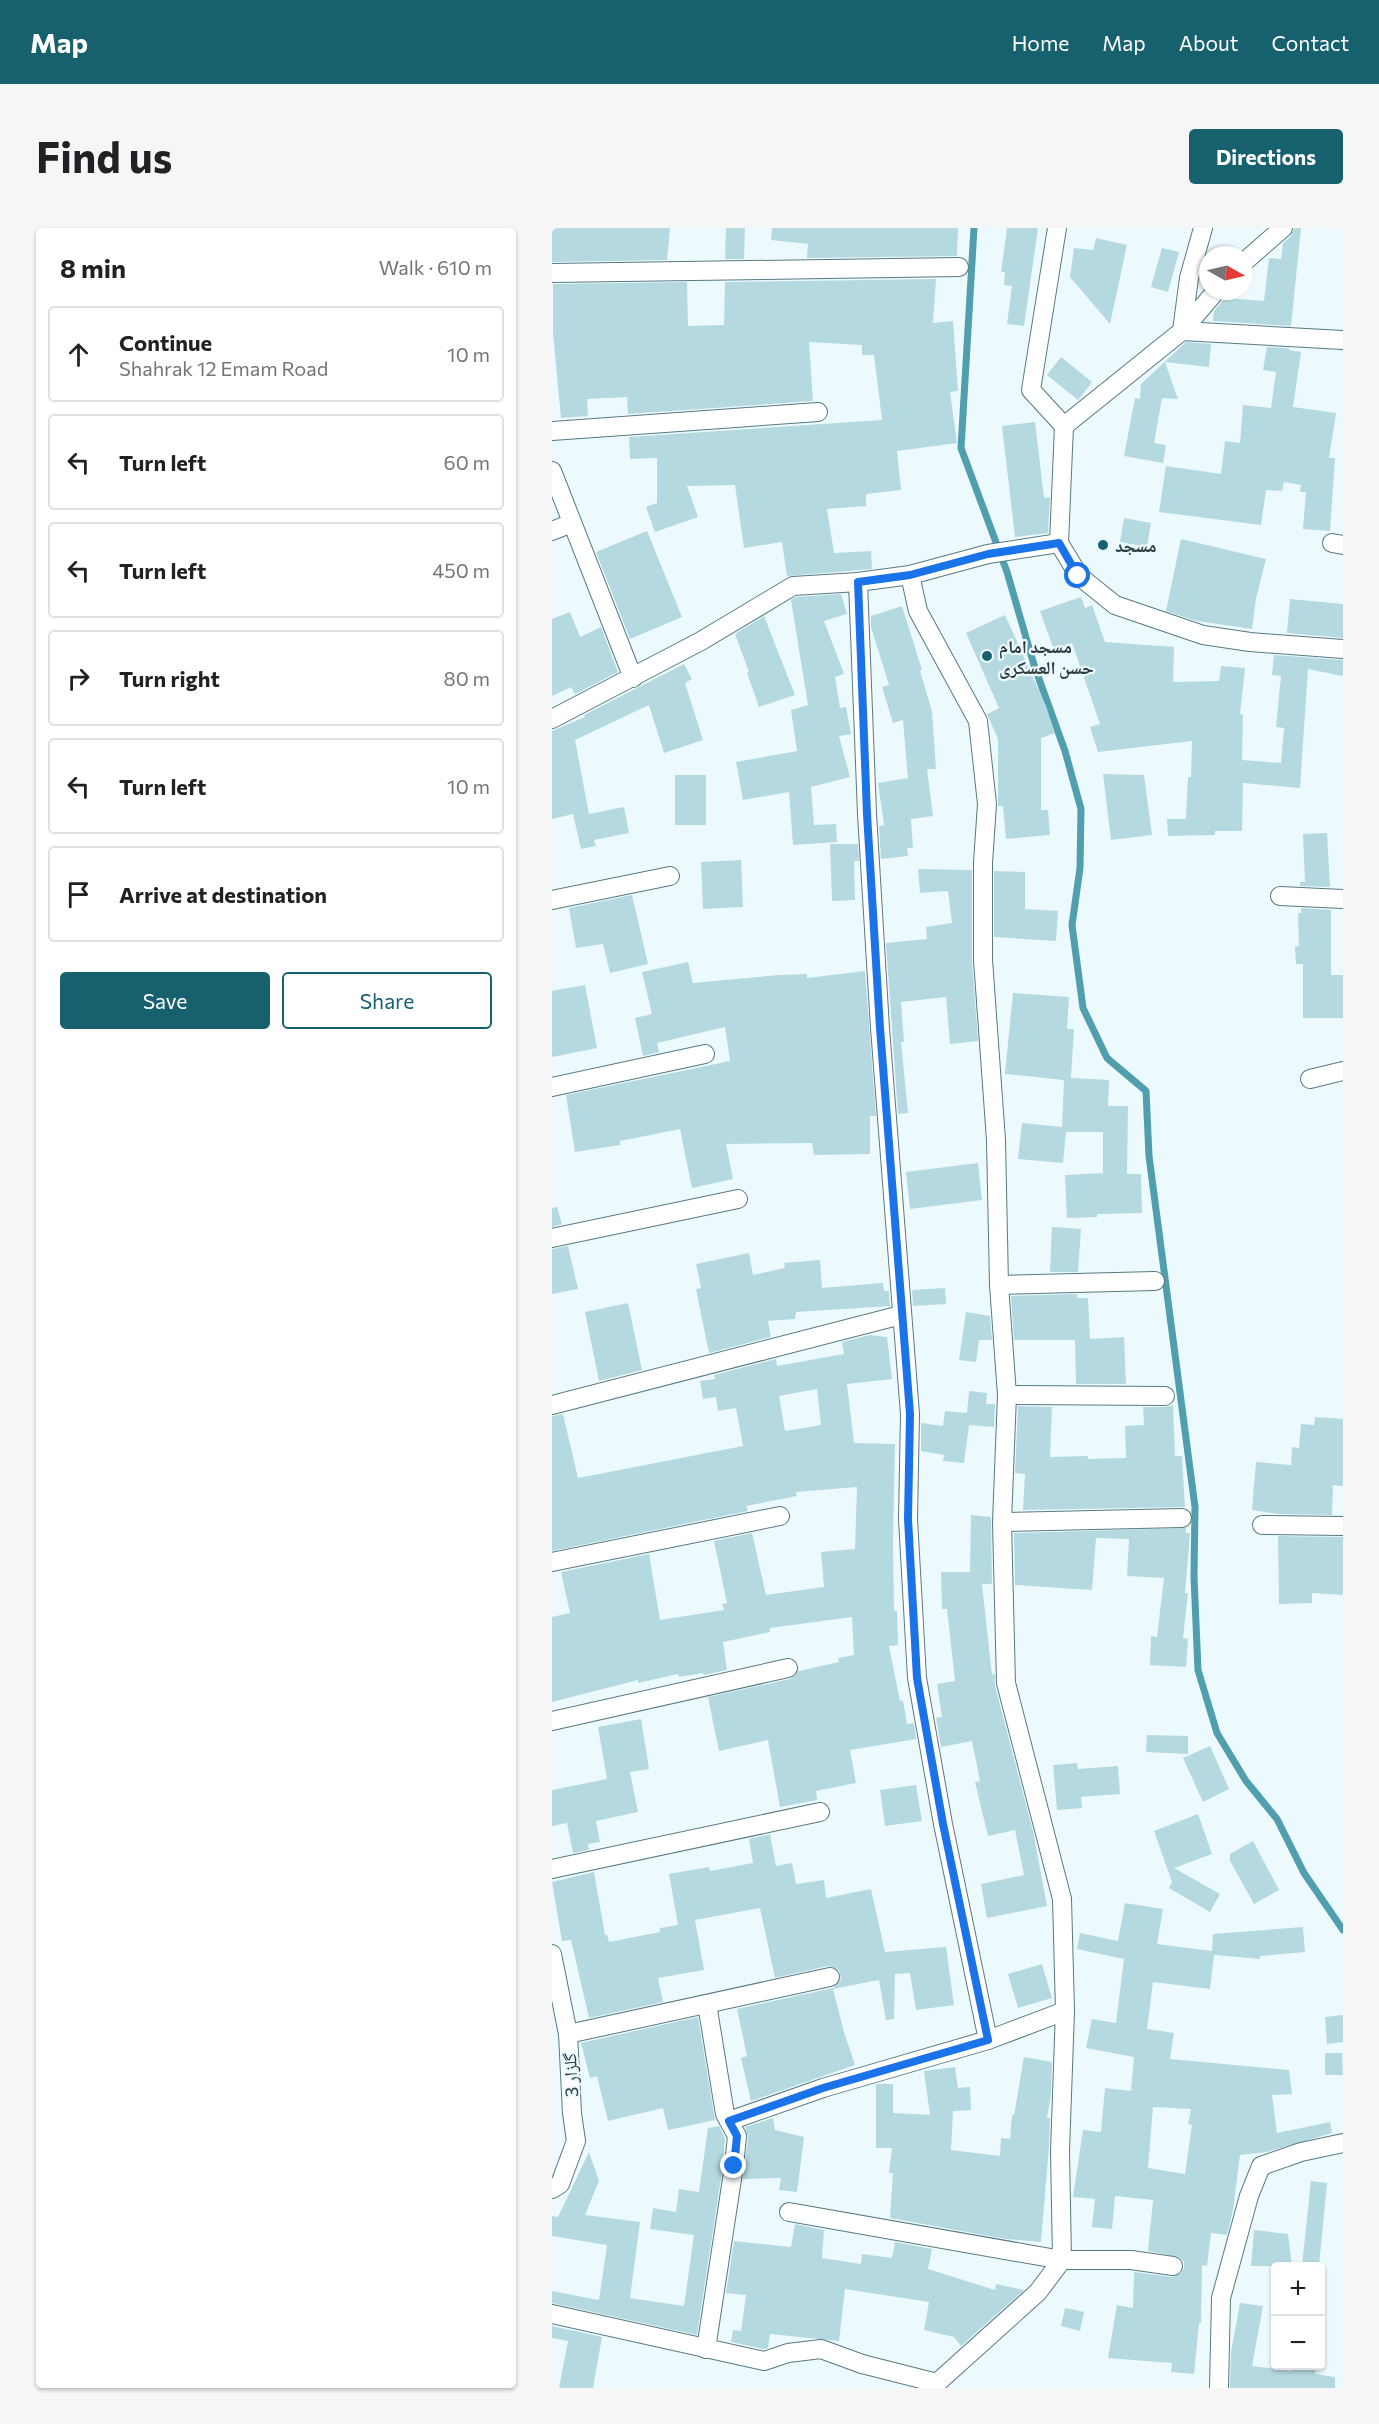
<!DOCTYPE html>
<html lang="en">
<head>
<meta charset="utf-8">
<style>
	:root { --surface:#fff; --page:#f6f6f6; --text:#202124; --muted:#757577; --line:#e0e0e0; --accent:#17616f }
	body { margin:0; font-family:Commissioner,"Noto Naskh Arabic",sans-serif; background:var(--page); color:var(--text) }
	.controls { position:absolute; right:18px; bottom:18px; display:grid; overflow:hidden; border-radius:6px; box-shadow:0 2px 4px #0004 }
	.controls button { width:54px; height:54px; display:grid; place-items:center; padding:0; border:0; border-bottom:2px solid var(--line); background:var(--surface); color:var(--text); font:30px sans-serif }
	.compass { position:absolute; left:647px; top:18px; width:54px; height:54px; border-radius:50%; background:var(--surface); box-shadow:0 2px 4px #0004; rotate:98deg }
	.stop { position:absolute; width:18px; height:18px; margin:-14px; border:4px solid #1a73e8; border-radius:50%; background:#fff }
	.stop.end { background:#1a73e8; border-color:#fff; box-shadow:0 2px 6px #0008 }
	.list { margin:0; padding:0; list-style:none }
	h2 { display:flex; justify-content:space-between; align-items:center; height:78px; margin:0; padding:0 24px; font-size:26px }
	h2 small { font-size:20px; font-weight:400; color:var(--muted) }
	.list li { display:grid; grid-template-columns:39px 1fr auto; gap:18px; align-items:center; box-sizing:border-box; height:96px; margin:0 12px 12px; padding:0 12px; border:2px solid var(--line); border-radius:6px }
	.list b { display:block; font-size:22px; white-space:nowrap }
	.list p { margin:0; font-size:20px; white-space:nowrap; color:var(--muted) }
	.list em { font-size:20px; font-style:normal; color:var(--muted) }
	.actions { display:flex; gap:12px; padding:18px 24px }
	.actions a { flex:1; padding:14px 0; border:2px solid var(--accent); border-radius:6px; text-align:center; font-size:21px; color:var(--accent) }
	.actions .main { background:var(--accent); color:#fff }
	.icon { flex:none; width:33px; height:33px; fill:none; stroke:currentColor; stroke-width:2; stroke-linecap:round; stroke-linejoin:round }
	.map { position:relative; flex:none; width:791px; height:2160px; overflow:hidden; border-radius:6px }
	header { display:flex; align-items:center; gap:36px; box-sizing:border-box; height:84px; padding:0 30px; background:var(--accent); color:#fff }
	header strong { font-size:28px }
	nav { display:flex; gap:33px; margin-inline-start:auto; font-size:21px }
	.intro { display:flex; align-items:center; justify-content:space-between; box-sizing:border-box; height:144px; padding:0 36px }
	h1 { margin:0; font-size:42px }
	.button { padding:15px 27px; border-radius:6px; background:var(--accent); color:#fff; font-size:21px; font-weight:700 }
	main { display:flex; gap:36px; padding:0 36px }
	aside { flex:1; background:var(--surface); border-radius:6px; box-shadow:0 2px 4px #0004 }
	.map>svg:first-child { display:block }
</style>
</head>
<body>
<header>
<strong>Map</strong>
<nav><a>Home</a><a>Map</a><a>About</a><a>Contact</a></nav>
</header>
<div class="intro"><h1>Find us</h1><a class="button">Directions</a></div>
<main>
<aside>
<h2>8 min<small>Walk · 610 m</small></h2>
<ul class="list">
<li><svg class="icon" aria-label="ahead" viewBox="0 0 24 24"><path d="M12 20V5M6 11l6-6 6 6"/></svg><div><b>Continue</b><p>Shahrak 12 Emam Road</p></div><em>10 m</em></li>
<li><svg class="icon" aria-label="left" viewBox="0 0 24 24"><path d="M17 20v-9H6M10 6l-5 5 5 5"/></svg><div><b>Turn left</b></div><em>60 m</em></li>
<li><svg class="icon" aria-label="left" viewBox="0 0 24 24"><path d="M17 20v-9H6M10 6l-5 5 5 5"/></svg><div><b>Turn left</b></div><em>450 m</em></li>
<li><svg class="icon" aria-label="right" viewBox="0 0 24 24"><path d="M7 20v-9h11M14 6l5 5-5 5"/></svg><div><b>Turn right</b></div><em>80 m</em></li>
<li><svg class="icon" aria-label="left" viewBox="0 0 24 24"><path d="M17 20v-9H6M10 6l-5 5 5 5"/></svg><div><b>Turn left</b></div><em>10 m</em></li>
<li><svg class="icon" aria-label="arrive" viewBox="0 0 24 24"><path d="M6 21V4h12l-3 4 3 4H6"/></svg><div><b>Arrive at destination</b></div></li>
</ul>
<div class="actions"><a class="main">Save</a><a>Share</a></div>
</aside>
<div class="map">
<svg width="791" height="2160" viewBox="0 0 791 2160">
	<rect width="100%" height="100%" fill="#ecfafd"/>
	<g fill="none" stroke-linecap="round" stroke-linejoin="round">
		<path stroke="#519eae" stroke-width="7" d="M422,0L409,220L455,344L482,437L513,523L529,581L528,640L520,697L531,780L555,830L594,863L597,928L643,1279L642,1349L646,1442L665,1505L694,1553L725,1591L752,1645L791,1702"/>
	</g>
	<g fill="#b5d9e1" fill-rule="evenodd">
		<path d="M0,0H118L115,32L0,34Z"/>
		<path d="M174,0H193L192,31H173Z"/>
		<path d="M220,0H406L405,28L255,30L256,16L219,12Z"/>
		<path d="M455,0H486L472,98L455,96L460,58L452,57L453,44H449Z"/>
		<path d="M742,0H749L739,98L661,93L662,83L673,70L712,73L717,30L729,31L731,15L739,8Z"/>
		<path d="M544,10L575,17L558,96L518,49L522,20L541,22Z"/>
		<path d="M610,20L627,24L616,64L599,59Z"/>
		<path d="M384,51L381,95L401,93L406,163L398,164L405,215L345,223L349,262L314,266V278L275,281L282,325L319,323L320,341L235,348L230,314L192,320L183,257L135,258L146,289L103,304L94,279L105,275V230L78,231L77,209L330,192L322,127H310V117L257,114L261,173L76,186L75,169L35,171L36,188L9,190L1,105V56L135,54L136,98L172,97L173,54Z"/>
		<path d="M634,114L659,116L657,139L613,134L626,171L610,170L602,215L614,217L611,235L572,228L583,170L588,171L589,156Z"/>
		<path d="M715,119L737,120V122L749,124L741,179L784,185L777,230H783L778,303L751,301L754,264H748L749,257L732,254L730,263L714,262L709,297L607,284L614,238L669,246L673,213L688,215L691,177L719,180L724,144L711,142Z"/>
		<path d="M509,129L540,154L526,172L495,147Z"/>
		<path d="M483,194L492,270L498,269L496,305L463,309L450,198Z"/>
		<path d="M572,290L599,295L595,319L568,314Z"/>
		<path d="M95,303L130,389L78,411L44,324Z"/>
		<path d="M629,311L714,331L704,370L700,401L645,393L614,383Z"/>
		<path d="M289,366L295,386L272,393L292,446L283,449L288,480L294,479L299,506L287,508L298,549L259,559L262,597L284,596L285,614L241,617L237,564L191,572L184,534L245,523L239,482L256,477L239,372L244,369Z"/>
		<path d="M529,369L533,380L540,377L553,414L622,419L621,454L667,453L669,438L693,440L688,486L691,487L690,532L729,535L732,500L724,499L729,448L720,447L722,427L791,432V448L756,441L748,560L691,555L690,603H663V607L616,608L615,591H634L636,549H639L640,513L546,524L538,499L548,496L520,415L502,422L488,383Z"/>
		<path d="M738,371L791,376V410L735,405Z"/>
		<path d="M350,378L370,442L368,443L380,483L384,541H375L381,588L359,591L361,620H355L356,628L329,631L327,598L332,597L326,555L356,550L351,492L341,495L330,459L337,457L319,399V388Z"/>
		<path d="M18,384L28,409L49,399L66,444L23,466L19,459L0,468V391Z"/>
		<path d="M453,387L494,478L503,505L489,510V582H496L498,607L454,611L451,578H446V511L435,486L447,480L414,405Z"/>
		<path d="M212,388L243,467L207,479L195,445L197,444L183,406Z"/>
		<path d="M132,436L140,451L133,455L151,512L112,525L97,477L23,512L37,586L72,579L77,605L42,612L44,618L29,621L21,586L0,591V503L33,489L32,487Z"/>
		<path d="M551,546L592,547L600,607L559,612Z"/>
		<rect x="123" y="547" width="31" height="50"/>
		<path d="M775,605L778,659L748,658V654H753L751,606Z"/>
		<path d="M278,616H306L307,633H302L303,672L280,673Z"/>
		<path d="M189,632L191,679L151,681L149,634Z"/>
		<path d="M366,641L420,642V732L426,813L398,816L394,769L349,774L352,814H349L356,885L346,886L334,715L375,711L374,699L400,695L396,663L368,665Z"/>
		<path d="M442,643L473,644V681L506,683L504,713L442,709Z"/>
		<path d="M80,667L96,736L58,745L51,716L24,720L17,680Z"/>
		<path d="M749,680L779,682V747H791V790H751V736H744L743,719L747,718L746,685H749Z"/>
		<path d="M136,734L141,755L227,747L255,746V750L313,743L324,888H318V926L262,927L260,915L174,916L181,951L140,960L128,901L68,913V917L23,924L14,867L178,833L173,799L105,815L107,824L91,828L83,790L100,786L90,744Z"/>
		<path d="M33,757L45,820L0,829V763Z"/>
		<path d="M461,765L517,769L515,801H522L519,850L557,852L556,878H576L575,946H589L590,985L545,986V989L515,990L513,947L551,945V904H514L511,935L466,931L470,895L510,899L512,852L453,846Z"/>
		<path d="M426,935L430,972L358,981L354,944Z"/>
		<path d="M5,979L10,996L0,999V980Z"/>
		<path d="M500,999L529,1001L526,1044H498Z"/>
		<path d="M16,1018L26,1061L0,1066V1021Z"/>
		<path d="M197,1025L201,1047L233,1040L232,1035L268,1032L270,1060L331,1055L332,1063H337L338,1078L244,1084L243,1091L216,1093L219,1109L157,1125L144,1061L149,1060L144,1036Z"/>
		<path d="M393,1060L394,1076L361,1078L360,1062Z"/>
		<path d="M525,1066V1070H536L538,1111L572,1109L574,1156H524L523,1112H462L459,1068Z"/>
		<path d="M76,1075L90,1142L47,1153L33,1084Z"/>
		<path d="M414,1084L438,1088L440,1112H427L424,1134L407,1132Z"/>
		<path d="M318,1107L335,1109L340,1151L295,1156L302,1215L343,1216L341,1315L342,1383H345L346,1417L337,1418L348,1473L351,1472L355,1496L362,1495L364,1511L298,1522L304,1555L264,1563L265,1572L228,1579L216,1512L167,1523L156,1469L238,1451L247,1443L287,1434L286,1430L302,1427L300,1389L218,1400V1404L171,1414L175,1442L152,1447L151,1445L127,1449L126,1446L86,1455V1452L0,1474V1389L18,1385L9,1344L97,1326L108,1392L172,1382L170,1376L175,1375L162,1313L200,1305L214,1367L272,1359L269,1324L303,1321L305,1259L244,1264L245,1268L194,1278L196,1283L0,1323V1188L11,1186L26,1250L191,1218L184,1180L166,1183L164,1169L151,1171L148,1153L163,1151L162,1147L224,1131L225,1138L292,1126L290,1114ZM265,1161L269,1197L233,1203L227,1168Z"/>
		<path d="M417,1163L435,1165L434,1176H443L442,1199L417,1197L412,1235L391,1233L392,1227L369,1223V1195L391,1198L393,1183L415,1185Z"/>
		<path d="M621,1177L623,1228H630L633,1279L471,1282L473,1246L463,1245L466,1178L500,1179L498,1229L536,1228V1231L574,1230L573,1198L592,1197L591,1179H613Z"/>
		<path d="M763,1189L791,1191V1258L781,1257L780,1287L726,1286L700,1282L704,1234L739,1237L740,1219L747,1220L749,1196L762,1197Z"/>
		<path d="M419,1287L439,1289L440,1356H430L440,1447L443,1446V1458L481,1603L495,1678L435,1690L429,1656L472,1647L463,1602L436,1608L423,1554L428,1553L420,1513L389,1519L384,1490L390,1489L385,1456L403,1453L395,1381H390L389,1344H418Z"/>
		<path d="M634,1300V1305H638L633,1365H636L631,1410L636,1411L634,1439L598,1437L599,1408L605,1409L612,1350L575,1348L577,1311L544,1310L540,1362L463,1357L462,1305Z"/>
		<path d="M726,1308L791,1309V1367L760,1365V1375L727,1376Z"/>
		<path d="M89,1491L97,1541L78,1544L86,1584L44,1593L48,1614L36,1616L37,1622L21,1625L15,1595L0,1598V1562L55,1551L46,1499Z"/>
		<path d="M595,1507L636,1508V1526L594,1524Z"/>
		<path d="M658,1518L677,1561L651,1574L631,1530Z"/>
		<path d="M525,1535L526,1541L566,1538L568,1566L529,1569L530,1580L505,1582L501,1537Z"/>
		<path d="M364,1557L370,1593L333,1598L328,1562Z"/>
		<path d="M646,1586L660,1626L622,1640L668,1666L658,1684L617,1660L620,1654L602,1603Z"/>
		<path d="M218,1606L224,1638L240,1635L244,1656L272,1652L274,1670L319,1661L333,1724L394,1719L402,1777L364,1782L358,1745L343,1746L342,1791L334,1792L327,1752L281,1761L292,1804L303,1837L199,1873L189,1830L195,1828L185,1781L281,1760L289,1752L287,1742L276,1738L223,1750L208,1680L143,1692L152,1742L106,1750L111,1774L37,1790L19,1712L10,1713L0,1654L42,1644L53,1707H55L57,1714L108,1704V1700L126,1697L117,1646L157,1639L158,1643L201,1635L197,1611Z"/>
		<path d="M701,1613L727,1662L702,1676L678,1633V1626Z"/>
		<path d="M573,1675L611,1681L605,1716L660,1723L661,1706L751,1699L753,1724L708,1728V1731L662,1727L658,1761L601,1754L595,1801L622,1805L618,1831L737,1842L740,1866L720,1867L725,1905L778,1894L780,1905L715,1924L688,1927L681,1982L675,2007L659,2005L655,2038L650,2037L649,2095H647L642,2146L619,2144L620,2135L556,2130L565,2077L581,2080L582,2044L620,2049L629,2045L632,2040V2034L627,2029L596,2023L601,1972L563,1968L560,2001L540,1999L543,1971L521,1969L531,1902L549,1904L553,1860L579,1863L582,1829L534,1820L540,1791L564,1795L572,1731L525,1721L528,1705L566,1713ZM601,1879L639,1881L636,1896L640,1897L633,1946L596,1940Z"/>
		<path d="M490,1736L500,1770L466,1780L456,1746Z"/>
		<path d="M791,1787V1814L775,1816L773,1789Z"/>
		<path d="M146,1789L163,1892L116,1902L111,1880L56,1893L45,1848L38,1850L29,1815Z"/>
		<path d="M773,1825H790L791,1847H773Z"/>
		<path d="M472,1829L500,1834L499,1866L495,1890H498L497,1919L489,2014L454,2011L338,1990L341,1945H337L340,1920H324V1856H341V1885L378,1887L372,1843L403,1839L406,1860L418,1859L419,1882L401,1883L399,1922L448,1928L449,1910L458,1911L460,1887H462Z"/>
		<path d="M221,1890L223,1902L252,1909L245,1964L227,1962L229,1950L191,1951L196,1909L193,1899Z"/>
		<path d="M167,1898L173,1910L171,1937L145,2107L0,2075V2063L47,2072L55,2017L0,2008V1988L6,1989L37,1924L47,1953L33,1987L88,1994L78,2070L132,2078L142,2007L98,2001L101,1980L124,1984L127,1961L147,1964L156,1900Z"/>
		<path d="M759,1953L775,1955L767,2038H750Z"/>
		<path d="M243,1996L272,2002L270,2030L309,2036L310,2026L340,2030L343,2014L380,2021L376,2041L443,2062L444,2056L472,2062L409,2118L402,2109L372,2102L377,2074L293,2061L287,2113L218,2106L216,2120L211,2121L179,2114L181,2102L189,2103L194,2067L174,2065L182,2013L239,2019Z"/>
		<path d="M702,2002L736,2006L740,2038H699Z"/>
		<path d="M688,2075L711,2078L700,2138L739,2143L740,2138H764L763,2146L783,2149V2160H678L679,2124Z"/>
		<path d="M513,2080L532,2084L528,2103L509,2098Z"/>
		<path d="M0,2098L50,2109L41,2160H7L16,2113L0,2110Z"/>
	</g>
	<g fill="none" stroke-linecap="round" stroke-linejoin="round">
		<defs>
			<g id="minor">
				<path d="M505,0L479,162L512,198L507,315"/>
				<path d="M651,0L637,50L630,103L791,112"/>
				<path d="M692,34L731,0"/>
				<path d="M0,45L407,39"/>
				<path d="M512,198L630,103L664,63"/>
				<path d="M0,203L266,184"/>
				<path d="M0,243L81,450"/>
				<path d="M0,303L20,295"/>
				<path d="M507,315L527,348L563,377L651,407L698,414L791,421"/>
				<path d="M780,315L791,317"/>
				<path d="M306,354L315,586L328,800L358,1186L356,1291L365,1450L391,1596L436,1812"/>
				<path d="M0,491L149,413L241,358L306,354L358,347L436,326L507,315"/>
				<path d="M728,668L791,671"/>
				<path d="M0,672L118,648"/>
				<path d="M758,851L791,843"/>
				<path d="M0,859L153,826"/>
				<path d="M0,1010L186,971"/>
				<path d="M447,1057L603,1053"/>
				<path d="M455,1167L613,1168"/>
				<path d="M0,1177L349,1087"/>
				<path d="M450,1294L630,1290"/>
				<path d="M710,1297L791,1298"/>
				<path d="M0,1334L228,1288"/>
				<path d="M0,1493L236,1440"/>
				<path d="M0,1641L268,1584"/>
				<path d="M0,1726L16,1806L20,1885L24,1913L8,1956L0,1961"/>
				<path d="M16,1806L278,1749"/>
				<path d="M177,1893L271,1860L436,1812L513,1783"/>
				<path d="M237,1984L510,2032H579L621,2038"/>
				<path d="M0,2086L212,2133L236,2125L269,2121L310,2136L385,2155L486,2064L510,2032L508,1923L513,1783L510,1671L454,1455L450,1294L455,1167L447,1057L444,912L431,732V635L435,576L426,493L366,383L358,347"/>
				<path d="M154,2121L182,1938L185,1908L173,1886L155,1776"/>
				<path d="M667,2160L669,2070L697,1968L709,1938L749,1924L791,1915"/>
			</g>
		</defs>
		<use href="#minor" stroke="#587981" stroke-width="20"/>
		<use href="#minor" stroke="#fff" stroke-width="18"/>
	</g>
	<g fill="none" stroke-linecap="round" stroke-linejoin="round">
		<path stroke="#1a73e8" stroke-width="8" d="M182,1938L185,1908L177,1893L271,1860L436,1812L391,1596L365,1450L356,1291L358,1186L328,800L315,586L306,354L358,347L436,326L507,315L526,348"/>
	</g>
	<g fill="#17616f" stroke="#ecfafd" stroke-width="2">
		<circle cx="551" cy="317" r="6"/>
		<circle cx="435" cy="428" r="6"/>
	</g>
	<g text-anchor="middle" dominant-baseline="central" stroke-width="4.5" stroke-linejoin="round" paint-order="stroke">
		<g font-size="18" font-weight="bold" fill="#2d3c3f" stroke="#ecfafd" text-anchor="start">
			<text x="563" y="317">مسجد</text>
			<text x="447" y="418">مسجد امام<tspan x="447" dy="21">حسن العسکری</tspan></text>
		</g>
		<g font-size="18" fill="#2d3c3f" stroke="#ecfafd">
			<text transform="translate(18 1847) rotate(-93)">گلزار 3</text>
		</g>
	</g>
</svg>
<div class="controls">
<button>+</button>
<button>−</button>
</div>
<svg class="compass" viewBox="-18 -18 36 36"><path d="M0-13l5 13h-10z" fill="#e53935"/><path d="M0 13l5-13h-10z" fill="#757577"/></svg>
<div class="stop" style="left:526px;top:348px"></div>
<div class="stop end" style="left:182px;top:1938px"></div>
</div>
</main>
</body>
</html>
